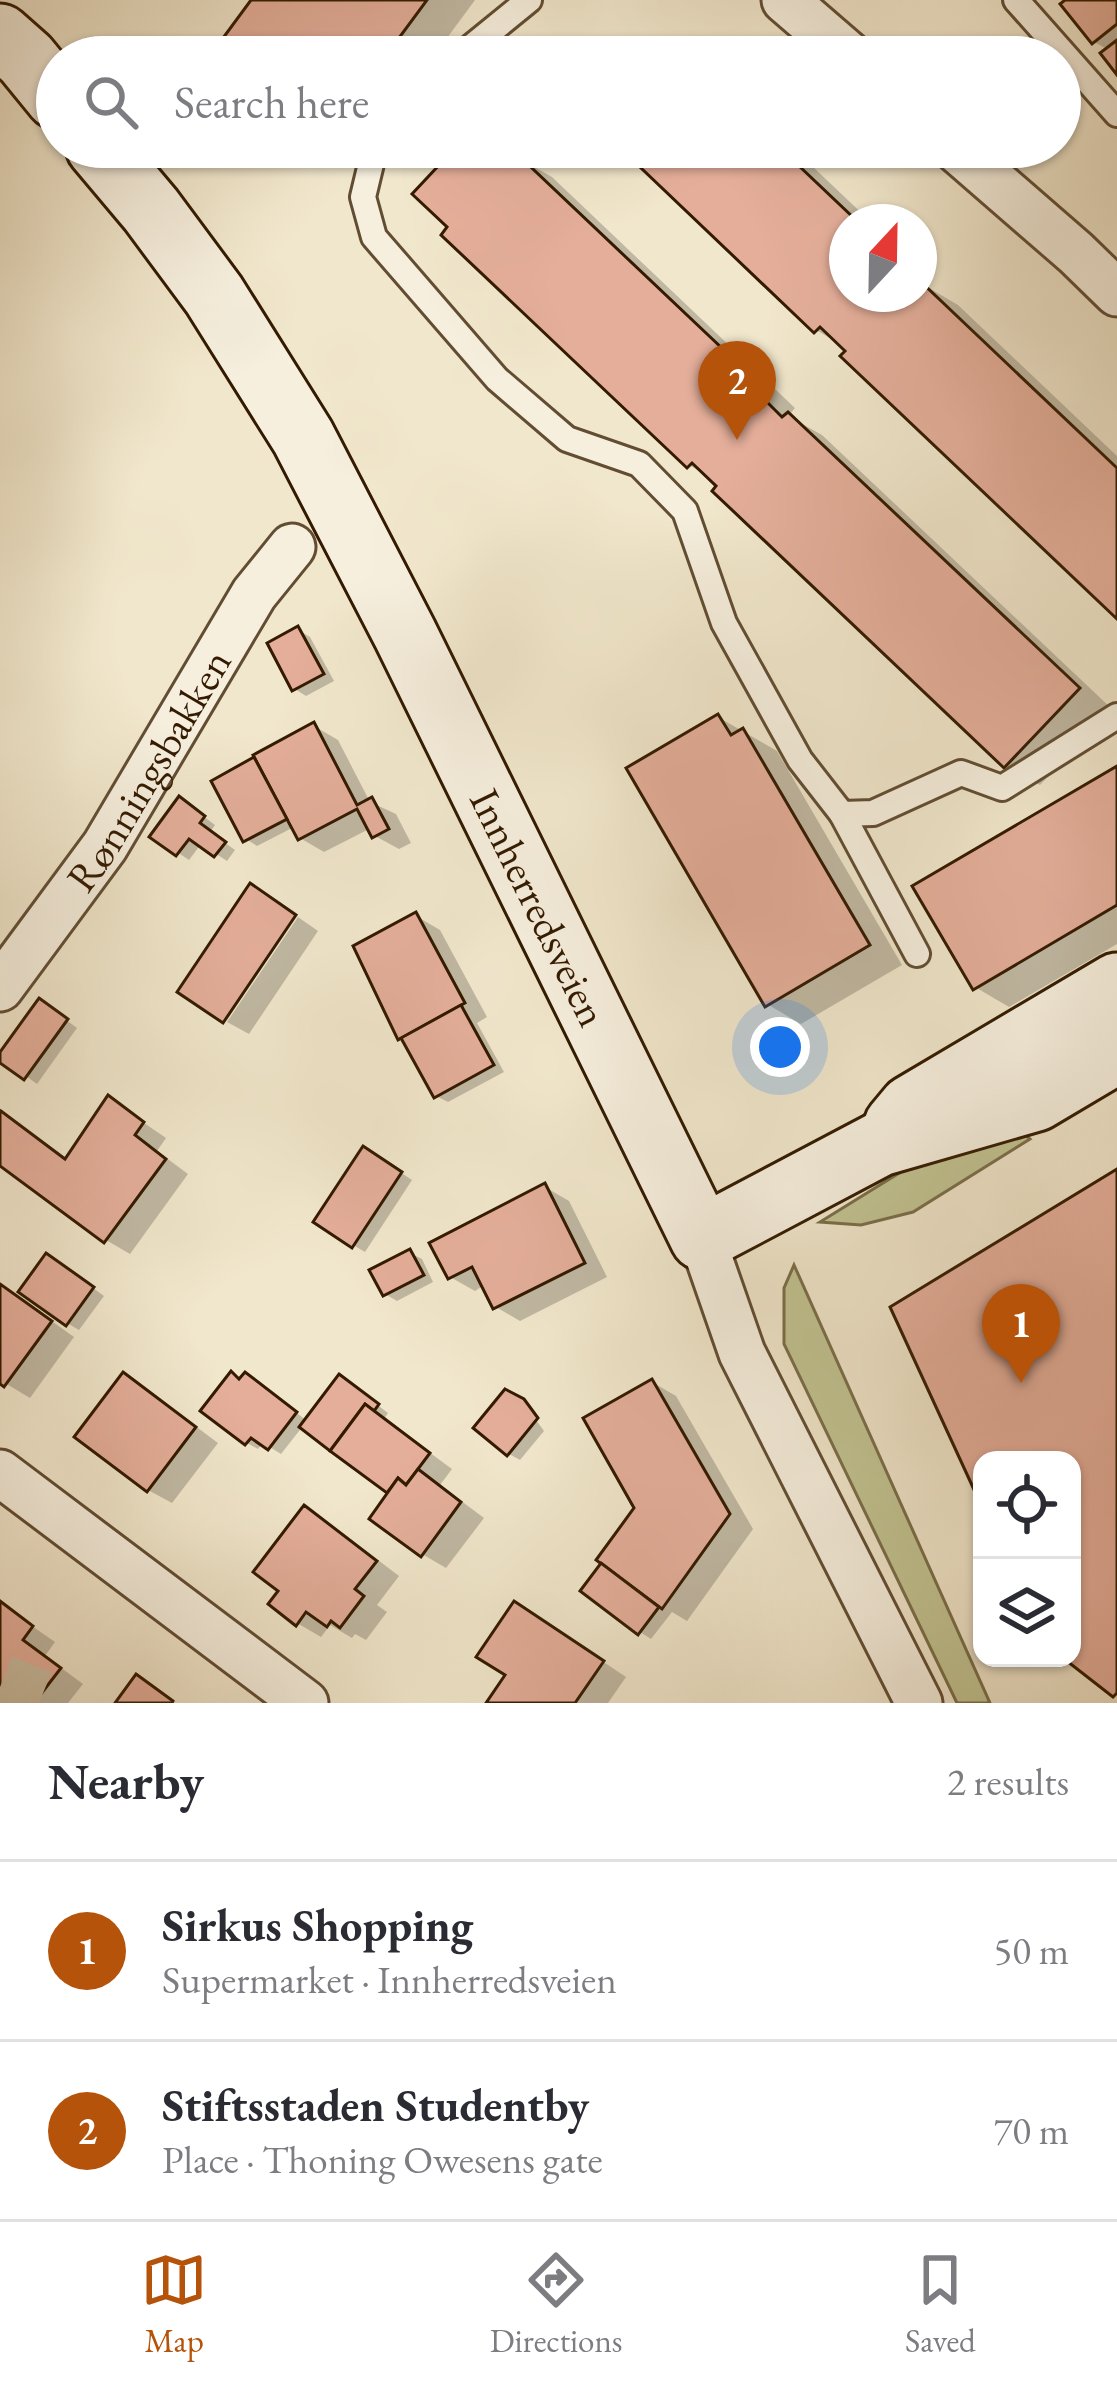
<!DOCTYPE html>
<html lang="en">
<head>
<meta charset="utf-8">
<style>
	:root { --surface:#fff; --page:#f7f7f7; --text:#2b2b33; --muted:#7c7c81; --line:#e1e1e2; --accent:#b45309 }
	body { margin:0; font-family:"EB Garamond",serif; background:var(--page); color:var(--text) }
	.controls { position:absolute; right:36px; bottom:36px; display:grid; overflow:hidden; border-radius:24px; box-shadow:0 3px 9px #0004 }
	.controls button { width:108px; height:108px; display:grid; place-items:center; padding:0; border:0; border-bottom:3px solid var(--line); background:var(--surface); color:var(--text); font:60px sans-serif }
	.compass { position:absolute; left:829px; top:204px; width:108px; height:108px; border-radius:50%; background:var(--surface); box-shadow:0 3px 9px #0004; rotate:22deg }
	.you { position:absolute; left:780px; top:1047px; width:42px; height:42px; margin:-30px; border:9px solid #fff; border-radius:50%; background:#1a73e8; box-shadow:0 0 0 18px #1a73e833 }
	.badge { display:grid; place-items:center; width:78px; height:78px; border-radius:50%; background:var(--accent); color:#fff; font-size:39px; font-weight:700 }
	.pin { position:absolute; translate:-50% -99px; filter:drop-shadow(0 3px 6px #0008) }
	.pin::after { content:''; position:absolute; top:63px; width:42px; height:36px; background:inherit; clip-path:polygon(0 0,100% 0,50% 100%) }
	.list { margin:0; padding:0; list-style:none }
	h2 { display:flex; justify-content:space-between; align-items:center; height:156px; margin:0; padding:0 48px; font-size:51px }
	h2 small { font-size:39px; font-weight:400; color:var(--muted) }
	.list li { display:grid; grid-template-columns:78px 1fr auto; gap:36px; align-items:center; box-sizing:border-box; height:180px; padding:0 48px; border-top:3px solid var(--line) }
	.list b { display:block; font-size:45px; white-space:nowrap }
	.list p { margin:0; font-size:39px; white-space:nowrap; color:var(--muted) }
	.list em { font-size:39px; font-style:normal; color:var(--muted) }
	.icon { flex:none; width:66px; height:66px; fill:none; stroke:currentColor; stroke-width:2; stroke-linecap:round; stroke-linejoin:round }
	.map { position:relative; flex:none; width:1117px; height:1703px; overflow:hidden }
	.search { position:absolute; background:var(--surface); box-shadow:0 3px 9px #0004; left:36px; right:36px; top:36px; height:132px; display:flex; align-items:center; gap:30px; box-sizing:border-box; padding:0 42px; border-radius:66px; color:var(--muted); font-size:45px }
	.sheet { height:516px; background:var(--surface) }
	nav { display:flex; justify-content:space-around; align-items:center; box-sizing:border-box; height:168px; border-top:3px solid var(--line); background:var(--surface); font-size:33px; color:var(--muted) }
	nav a { display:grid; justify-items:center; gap:6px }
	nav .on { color:var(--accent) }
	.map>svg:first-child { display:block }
</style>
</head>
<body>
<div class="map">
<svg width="1117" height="1703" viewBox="0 0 1117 1703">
	<rect width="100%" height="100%" fill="#f1e7cc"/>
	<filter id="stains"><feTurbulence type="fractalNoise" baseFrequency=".00167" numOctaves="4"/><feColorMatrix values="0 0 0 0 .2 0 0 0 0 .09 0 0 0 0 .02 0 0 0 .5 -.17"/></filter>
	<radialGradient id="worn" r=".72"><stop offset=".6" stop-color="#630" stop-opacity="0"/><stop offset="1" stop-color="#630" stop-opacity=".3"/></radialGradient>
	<g fill="#c2c392" stroke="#7a6e49" stroke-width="3">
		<path d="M1016,1127L1030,1139L913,1212L861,1225L820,1222L943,1146Z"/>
		<path d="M794,1265L990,1703H957L784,1344V1288Z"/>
	</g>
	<g fill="#0003">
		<path d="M254,0H475L433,57H213Z"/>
		<path d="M1070,0H1117V70L1109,50L1094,42Z"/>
		<path d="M318,147H367L352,167Z"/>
		<path d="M460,147H507L522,160L552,177L795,408L790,414L797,421L822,435L1112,709L1040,785L1006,766L715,480L689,465L452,227Z"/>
		<path d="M623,147H792L871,222H847V294H919V268L930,278L924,284L929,288L958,305L1117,456V615L845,347L816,330Z"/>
		<path d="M298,630L310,637L334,681L306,696L295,689Z"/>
		<path d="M718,717L777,751L902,965L801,1024L767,1004Z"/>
		<path d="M314,726L338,740L370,802L396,814L411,843L399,849L375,836L371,828L324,852L300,838L294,827L257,846L246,839L254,761L262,766Z"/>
		<path d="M1117,769V944L1009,1007L975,987Z"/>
		<path d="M191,807L215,825L210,832L235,850L227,861L201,844L189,860L153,836Z"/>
		<path d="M416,916L440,930L487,1017L477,1023L504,1072L448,1102L436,1096Z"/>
		<path d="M298,917L318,931L249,1034L227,1022Z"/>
		<path d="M51,1009L77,1028L37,1084L0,1057Z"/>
		<path d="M109,1099L166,1138L157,1151L188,1174L130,1254L106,1240L0,1162L2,1115L68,1160Z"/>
		<path d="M376,1156L412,1180L365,1252L353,1245Z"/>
		<path d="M545,1187L569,1201L607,1277L520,1321L496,1307L484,1285L475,1291L450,1277Z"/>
		<path d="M410,1253L422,1259L433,1282L397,1301L385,1294Z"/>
		<path d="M59,1263L104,1296L79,1330L67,1323Z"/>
		<path d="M0,1284L74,1337L30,1398L0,1380Z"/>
		<path d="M123,1376L147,1390L218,1443L172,1503L148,1490Z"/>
		<path d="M242,1381L257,1382L307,1421L351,1385L388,1413L384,1419L452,1469L440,1485L484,1518L446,1568L422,1554L391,1493L303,1426L281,1454L263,1443L258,1449L247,1443L204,1410Z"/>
		<path d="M652,1382L676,1396L753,1529L687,1621L672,1612L651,1639L640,1632L602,1567L637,1509Z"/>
		<path d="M522,1401L544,1431L520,1460L509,1454Z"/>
		<path d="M304,1508L328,1522L399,1576L377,1605L387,1612L366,1640L355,1634L352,1638L330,1625L321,1637L297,1623L282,1590Z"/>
		<path d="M0,1604L55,1642L45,1656L83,1684L68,1703H0Z"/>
		<path d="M539,1619L626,1677L608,1703H490Z"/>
	</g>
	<g fill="#e4ae9a" stroke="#331a00" stroke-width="3">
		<path d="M251,0H427L385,57H209Z"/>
		<path d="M1065,0H1117V24L1092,44L1060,4Z"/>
		<path d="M651,38L671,57H632Z"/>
		<path d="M1117,40V75L1100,53Z"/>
		<path d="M456,147H498L512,160L517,154L763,387L758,393L782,417L788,412L1080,688L1004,768L712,491L716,486L692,463L687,468L441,235L447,227L412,194Z"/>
		<path d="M619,147H779L858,222H847V294H919V280L1117,468V619L840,356L845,351L820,327L814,333Z"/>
		<path d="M298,626L324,674L292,691L267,643Z"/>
		<path d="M718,714L731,735L743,728L870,945L765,1007L626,768Z"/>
		<path d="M314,722L357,805L372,797L389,829L372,838L357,809L298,840L253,755Z"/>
		<path d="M254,757L287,819L243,842L211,781Z"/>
		<path d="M1117,766V905L973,990L912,886Z"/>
		<path d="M179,796L205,816L200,823L226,842L214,857L189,839L176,856L149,837Z"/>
		<path d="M250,883L296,915L223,1023L177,992Z"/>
		<path d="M416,912L465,1003L398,1040L353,946Z"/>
		<path d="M39,998L68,1019L24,1080L0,1063V1052Z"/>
		<path d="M461,1005L494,1065L434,1098L401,1038Z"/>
		<path d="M108,1095L144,1122L135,1135L166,1159L104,1243L0,1166V1113L1,1111L65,1159Z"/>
		<path d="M363,1146L402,1172L352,1248L313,1222Z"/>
		<path d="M1117,1169V1693L1113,1697L1063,1658H1072V1460H982V1507L890,1307Z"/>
		<path d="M545,1183L585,1263L493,1309L472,1267L448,1279L429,1243Z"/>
		<path d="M410,1249L424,1275L383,1296L369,1270Z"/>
		<path d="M46,1253L94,1287L66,1326L18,1292Z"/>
		<path d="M0,1284L52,1321L4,1387L0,1384Z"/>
		<path d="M231,1371L239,1379L245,1372L297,1412L268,1450L251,1438L245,1445L200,1411Z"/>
		<path d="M123,1372L196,1427L147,1492L74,1437Z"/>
		<path d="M339,1374L379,1404L374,1411L365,1404L330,1451L299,1427Z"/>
		<path d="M652,1379L730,1514L662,1609L596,1560L634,1508L583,1418Z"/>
		<path d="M505,1389L524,1399L538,1418L507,1456L473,1428Z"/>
		<path d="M365,1404L430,1453L406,1485L398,1478L387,1493L330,1451Z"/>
		<path d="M418,1469L461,1502L421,1557L369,1519L398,1478L406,1485Z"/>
		<path d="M304,1505L377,1561L355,1589L364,1596L340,1628L331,1621L327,1627L306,1612L296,1626L268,1604L278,1591L253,1572Z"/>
		<path d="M601,1563L659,1607L638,1635L580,1591Z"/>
		<path d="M0,1601L33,1626L23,1640L61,1668L34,1703H0Z"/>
		<path d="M514,1601L604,1661L575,1703H486L505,1675L476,1657Z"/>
		<path d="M136,1674L173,1701L172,1703H115Z"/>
	</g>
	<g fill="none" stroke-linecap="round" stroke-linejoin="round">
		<path stroke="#cbbea3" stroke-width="66" stroke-dasharray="66 33" stroke-linecap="butt" d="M0,1687L39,1703"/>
		<defs>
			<g id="service">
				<path d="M1016,0L1117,114"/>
				<path d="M459,57L529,0"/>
				<path d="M375,147L363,197L374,237L497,379L567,439L639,464L685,511L724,623L800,760L842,814L873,813L961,773L1002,788L1117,716"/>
				<path d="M842,814L917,954"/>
			</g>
			<g id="minor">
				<path d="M785,0L851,57"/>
				<path d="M954,147L1076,253L1117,293"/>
				<path id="s1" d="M0,988L105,846L254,594L292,547"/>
				<path d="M702,1238L742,1353L919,1703"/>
				<path d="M0,1473L305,1703"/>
			</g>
			<g id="secondary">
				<path d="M0,36L26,59L57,97"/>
				<path id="s2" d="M98,147L151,210L214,295L303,437L405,634L702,1238L880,1144L1036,1099L1117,1051"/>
				<path d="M896,1125L911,1107L1117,985"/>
			</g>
		</defs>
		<use href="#service" stroke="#624d33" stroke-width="30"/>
		<use href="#minor" stroke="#624d33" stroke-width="51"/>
		<use href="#secondary" stroke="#331a00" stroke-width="69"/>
		<use href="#service" stroke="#f6efde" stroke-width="24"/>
		<use href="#minor" stroke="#f6efde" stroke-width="45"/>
		<use href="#secondary" stroke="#f6efde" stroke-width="63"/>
	</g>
	<g text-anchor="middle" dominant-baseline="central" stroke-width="12" stroke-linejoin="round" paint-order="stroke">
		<g font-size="42" fill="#331a00" stroke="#f6efde">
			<text stroke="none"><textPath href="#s1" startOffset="264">Rønningsbakken</textPath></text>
			<text stroke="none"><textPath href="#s2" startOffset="882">Innherredsveien</textPath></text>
		</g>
	</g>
	<rect width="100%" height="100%" filter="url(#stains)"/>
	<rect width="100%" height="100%" fill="url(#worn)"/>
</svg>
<div class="controls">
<button><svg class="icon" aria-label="locate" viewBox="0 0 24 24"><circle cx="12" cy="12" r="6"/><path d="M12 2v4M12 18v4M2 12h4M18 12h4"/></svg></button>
<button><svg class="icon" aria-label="layers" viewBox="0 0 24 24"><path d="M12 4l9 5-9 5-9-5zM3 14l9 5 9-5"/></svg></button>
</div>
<svg class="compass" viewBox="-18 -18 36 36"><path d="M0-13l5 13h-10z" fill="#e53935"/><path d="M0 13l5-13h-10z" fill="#7c7c81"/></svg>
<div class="you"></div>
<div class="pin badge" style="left:1021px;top:1383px">1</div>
<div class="pin badge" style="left:737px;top:440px">2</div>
<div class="search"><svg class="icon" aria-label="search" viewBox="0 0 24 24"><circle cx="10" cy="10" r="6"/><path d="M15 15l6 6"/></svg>Search here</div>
</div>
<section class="sheet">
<h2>Nearby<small>2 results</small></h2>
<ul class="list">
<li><span class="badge">1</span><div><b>Sirkus Shopping</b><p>Supermarket · Innherredsveien</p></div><em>50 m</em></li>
<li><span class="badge">2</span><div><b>Stiftsstaden Studentby</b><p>Place · Thoning Owesens gate</p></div><em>70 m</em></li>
</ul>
</section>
<nav>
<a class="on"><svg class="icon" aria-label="map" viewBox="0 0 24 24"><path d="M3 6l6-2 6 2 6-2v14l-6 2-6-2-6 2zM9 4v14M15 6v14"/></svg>Map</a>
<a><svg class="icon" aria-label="directions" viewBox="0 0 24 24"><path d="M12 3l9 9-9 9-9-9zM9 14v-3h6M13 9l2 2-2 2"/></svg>Directions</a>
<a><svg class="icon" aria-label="saved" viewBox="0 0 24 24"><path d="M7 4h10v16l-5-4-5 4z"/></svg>Saved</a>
</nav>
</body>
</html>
